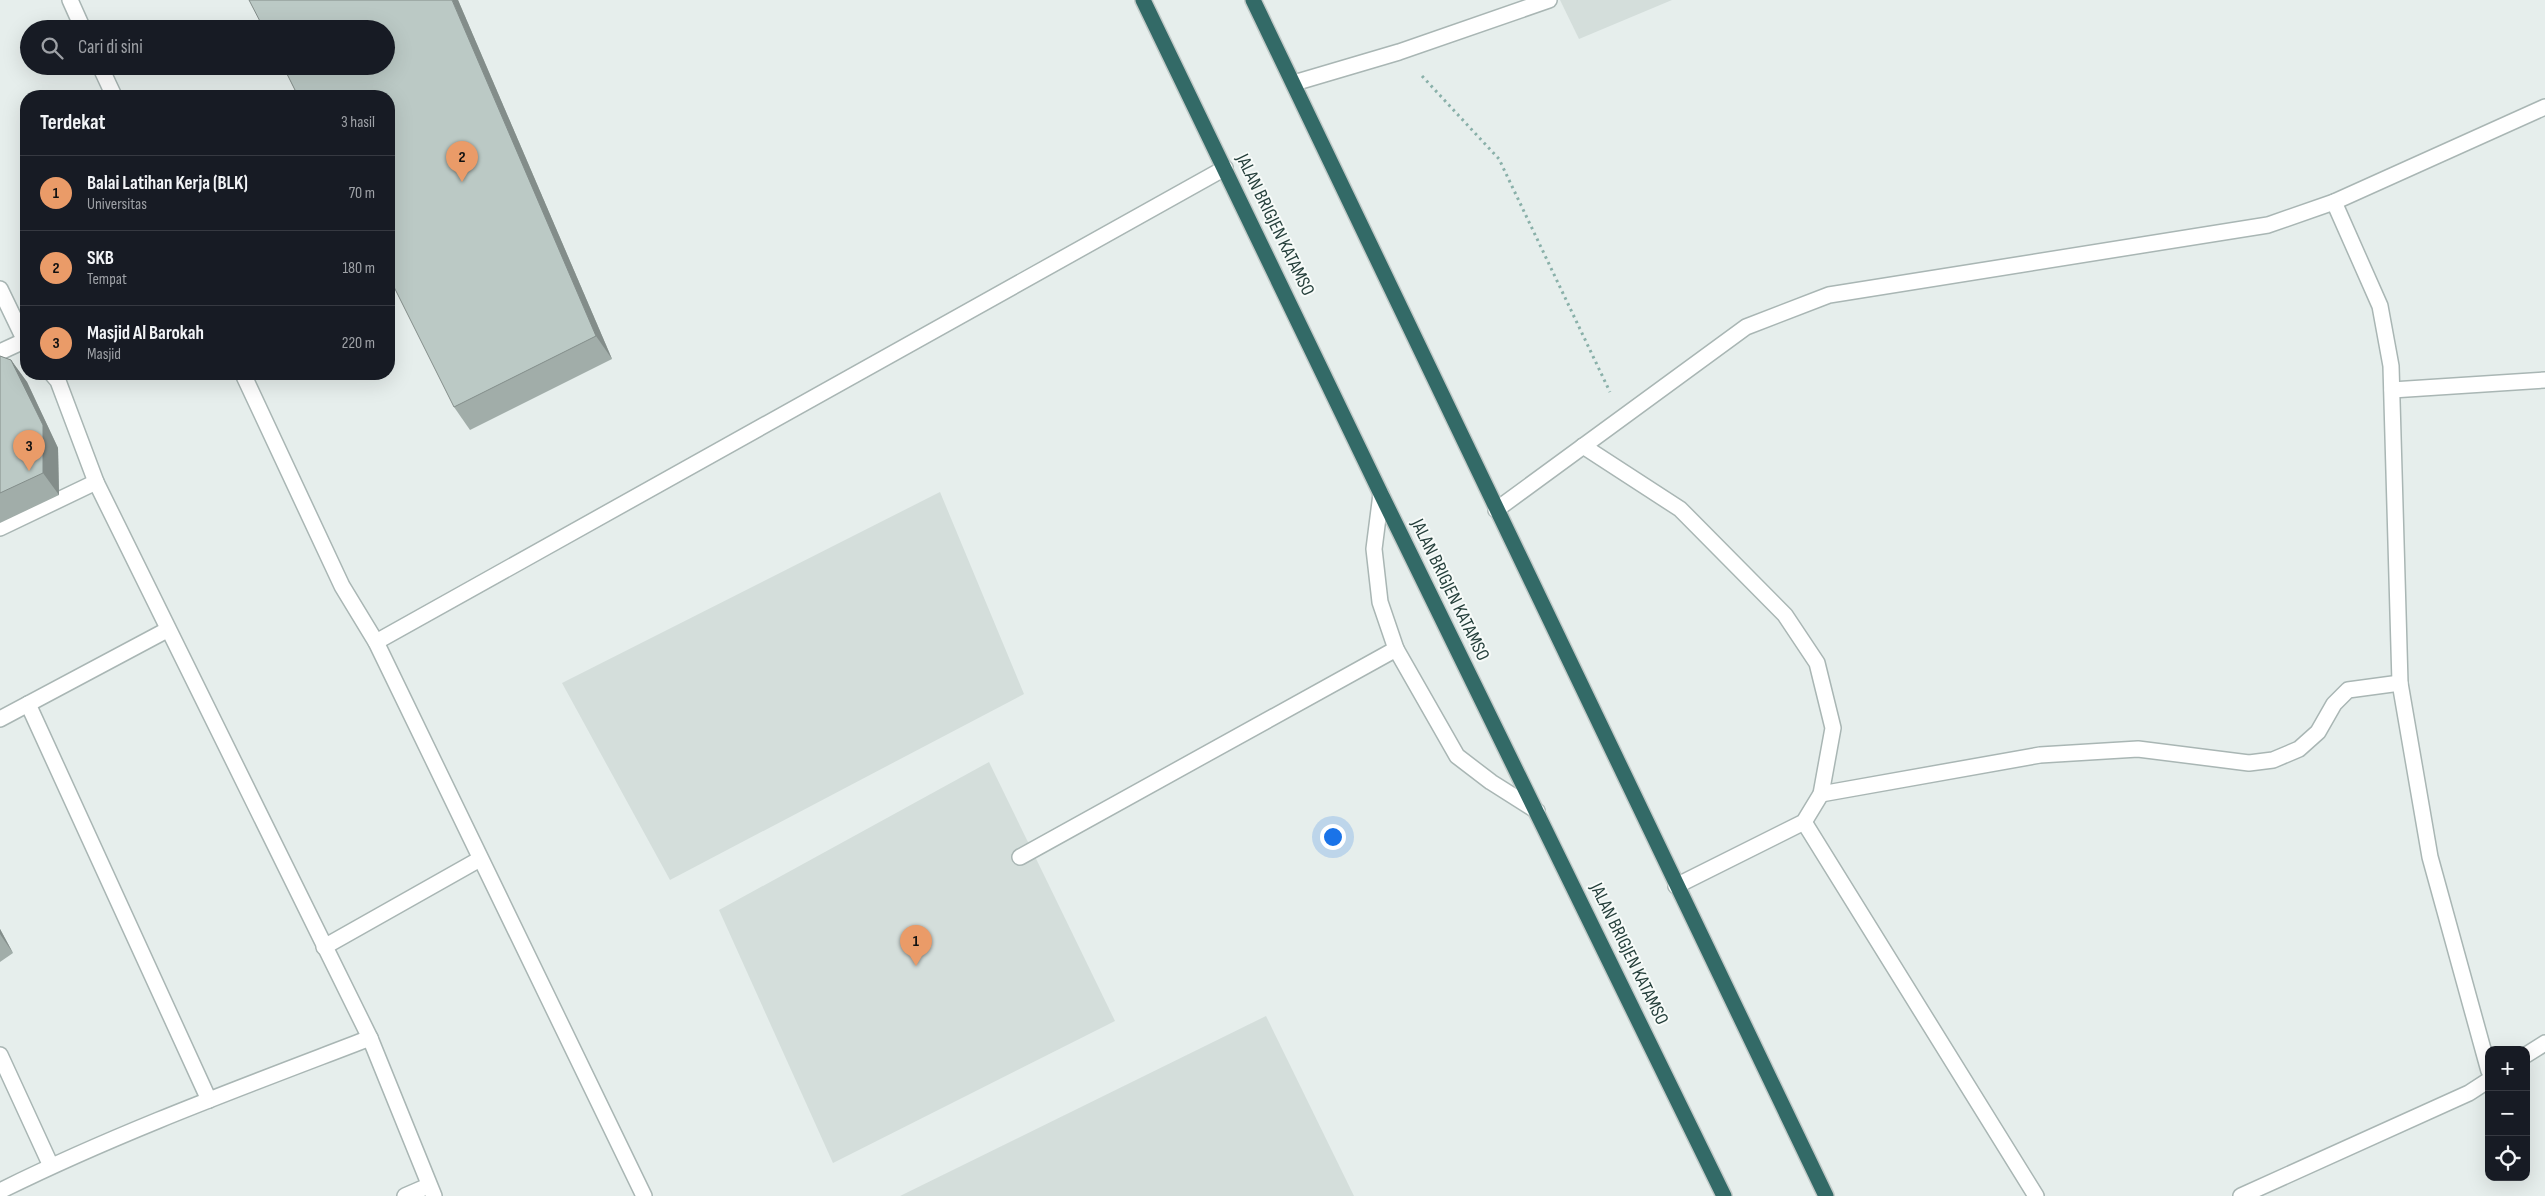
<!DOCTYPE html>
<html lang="id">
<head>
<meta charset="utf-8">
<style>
	:root { --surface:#171b24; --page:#242831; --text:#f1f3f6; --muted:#9ea1a6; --line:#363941; --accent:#ea9b68 }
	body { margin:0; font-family:"Sofia Sans Condensed",sans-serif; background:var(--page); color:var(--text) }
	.controls { position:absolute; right:15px; bottom:15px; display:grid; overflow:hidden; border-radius:10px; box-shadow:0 5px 20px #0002 }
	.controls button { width:45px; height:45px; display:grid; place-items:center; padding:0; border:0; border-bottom:1px solid var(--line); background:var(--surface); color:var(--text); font:25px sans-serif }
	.you { position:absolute; left:1332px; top:836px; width:18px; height:18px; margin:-12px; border:4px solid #fff; border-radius:50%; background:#1a73e8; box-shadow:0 0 0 8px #1a73e833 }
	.badge { display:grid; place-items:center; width:32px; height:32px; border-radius:50%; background:var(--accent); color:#111; font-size:16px; font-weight:700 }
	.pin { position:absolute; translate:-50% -41px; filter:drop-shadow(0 1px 2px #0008) }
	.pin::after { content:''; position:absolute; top:26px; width:18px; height:15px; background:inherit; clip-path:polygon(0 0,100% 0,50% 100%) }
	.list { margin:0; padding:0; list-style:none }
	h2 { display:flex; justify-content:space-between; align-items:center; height:65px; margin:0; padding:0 20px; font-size:21px }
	h2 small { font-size:16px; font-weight:400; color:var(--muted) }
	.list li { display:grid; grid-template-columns:32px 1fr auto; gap:15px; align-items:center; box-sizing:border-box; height:75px; padding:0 20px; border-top:1px solid var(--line) }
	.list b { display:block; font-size:19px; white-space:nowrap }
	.list p { margin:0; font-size:16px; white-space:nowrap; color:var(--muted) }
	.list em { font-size:16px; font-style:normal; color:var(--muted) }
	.icon { flex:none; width:28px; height:28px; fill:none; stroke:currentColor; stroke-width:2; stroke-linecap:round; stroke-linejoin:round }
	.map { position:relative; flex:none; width:2545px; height:1196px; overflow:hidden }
	.search { position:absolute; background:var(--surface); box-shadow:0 5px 20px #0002; left:20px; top:20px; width:375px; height:55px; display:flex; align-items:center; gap:12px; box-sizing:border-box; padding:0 18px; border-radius:28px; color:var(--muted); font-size:19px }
	.panel { position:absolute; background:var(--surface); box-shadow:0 5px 20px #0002; left:20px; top:90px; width:375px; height:290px; border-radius:20px }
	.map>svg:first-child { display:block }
</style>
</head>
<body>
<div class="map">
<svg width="2545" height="1196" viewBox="0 0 2545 1196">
	<rect width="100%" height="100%" fill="#e6eeec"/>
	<g fill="#d4dedb">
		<path d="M1560,0H1672L1579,39Z"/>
		<path d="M940,492L1024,694L670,880L562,683Z"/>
		<path d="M989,762L1115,1021L833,1163L719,910Z"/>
		<path d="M1266,1016L1354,1196H900Z"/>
	</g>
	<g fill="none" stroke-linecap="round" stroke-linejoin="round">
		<defs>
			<g id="minor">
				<path d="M70,0L83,29"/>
				<path d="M100,66L114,96"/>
				<path d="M1294,83L1399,52L1549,0"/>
				<path d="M2334,202L2380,306L2391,366L2400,683L2430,857L2489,1071"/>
				<path d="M0,289L26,343"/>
				<path d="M0,352L26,340"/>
				<path d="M52,374L58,381L96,482L370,1038L434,1196"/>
				<path d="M243,374L342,586L376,642L644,1196"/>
				<path d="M2392,390L2545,380"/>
				<path d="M1583,446L1680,509L1785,615L1817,663L1833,728L1821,794L1804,822L1676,886"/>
				<path d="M1381,494L1374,549L1380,602L1396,649"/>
				<path d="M1496,510L1746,327L1829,295L2268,225L2334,202L2545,107"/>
				<path d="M0,528L96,482"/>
				<path d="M376,642L1225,168"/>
				<path d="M28,704L209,1100"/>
				<path d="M0,719L167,630"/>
				<path d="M1821,794L2040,755L2138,749L2249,763L2273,760L2299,749L2318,732L2334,704L2348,690L2400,683"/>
				<path d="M1804,822L2036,1196"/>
				<path d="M1020,857L1396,649L1457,756L1491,782L1537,811"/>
				<path d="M324,947L480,859"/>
				<path d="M0,1055L51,1166"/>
				<path d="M2526,1055L2545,1043"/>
				<path d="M0,1191C119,1132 245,1086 370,1038"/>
				<path d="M405,1196L428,1186"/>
				<path d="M2241,1196L2469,1093L2489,1080"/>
			</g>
			<g id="highway">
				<path d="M1143,0L1381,494L1724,1196"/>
				<path d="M1253,0L1826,1196"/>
			</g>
		</defs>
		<use href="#minor" stroke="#a9b6b4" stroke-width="18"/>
		<use href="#highway" stroke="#c2cac8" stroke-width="18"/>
		<path stroke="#89b0a9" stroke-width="3" stroke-dasharray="2.5 4" stroke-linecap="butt" d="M1422,76L1499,159L1610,392"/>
		<use href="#minor" stroke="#fff" stroke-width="15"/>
		<use href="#highway" stroke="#336a67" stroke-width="15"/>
	</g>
	<g fill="#a1ada9">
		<path d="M458,0L612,359L470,430L454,407Z"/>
		<path d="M0,356L11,360L27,382L58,448L59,495L0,523Z"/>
		<path d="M0,929L13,953L0,962Z"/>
	</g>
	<g fill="#838d8a">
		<path d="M452,0H458L612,359L596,336Z"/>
		<path d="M11,360L27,382L58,448L59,495L43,473Z"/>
		<path d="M0,929L13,953L2,937L0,934Z"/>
	</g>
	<g fill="#bbc9c5" stroke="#838d8a">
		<path d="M249,0H452L596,336L454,407L389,277V96H298L283,66H386V29H264Z"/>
		<path d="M0,356L11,360L43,425V473L0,493Z"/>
	</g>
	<g text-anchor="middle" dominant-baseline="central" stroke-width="4" stroke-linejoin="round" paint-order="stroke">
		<g font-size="19" fill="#26403c" stroke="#f7fbf9">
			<text transform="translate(1275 225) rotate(64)">JALAN BRIGJEN KATAMSO</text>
			<text transform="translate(1450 590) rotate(64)">JALAN BRIGJEN KATAMSO</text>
			<text transform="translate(1629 954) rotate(64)">JALAN BRIGJEN KATAMSO</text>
		</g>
	</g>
</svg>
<div class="controls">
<button>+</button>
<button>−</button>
<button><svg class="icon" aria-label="locate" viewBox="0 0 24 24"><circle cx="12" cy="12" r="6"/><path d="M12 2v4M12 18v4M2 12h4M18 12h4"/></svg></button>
</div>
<div class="you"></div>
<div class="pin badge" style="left:916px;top:966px">1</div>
<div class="pin badge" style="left:462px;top:182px">2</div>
<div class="pin badge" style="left:29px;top:471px">3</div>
<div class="search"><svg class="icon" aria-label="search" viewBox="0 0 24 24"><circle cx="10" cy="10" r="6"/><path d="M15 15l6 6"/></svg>Cari di sini</div>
<section class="panel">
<h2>Terdekat<small>3 hasil</small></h2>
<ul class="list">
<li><span class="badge">1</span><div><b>Balai Latihan Kerja (BLK)</b><p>Universitas</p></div><em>70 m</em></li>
<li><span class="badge">2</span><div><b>SKB</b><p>Tempat</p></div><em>180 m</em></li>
<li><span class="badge">3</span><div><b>Masjid Al Barokah</b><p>Masjid</p></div><em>220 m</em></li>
</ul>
</section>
</div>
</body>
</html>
